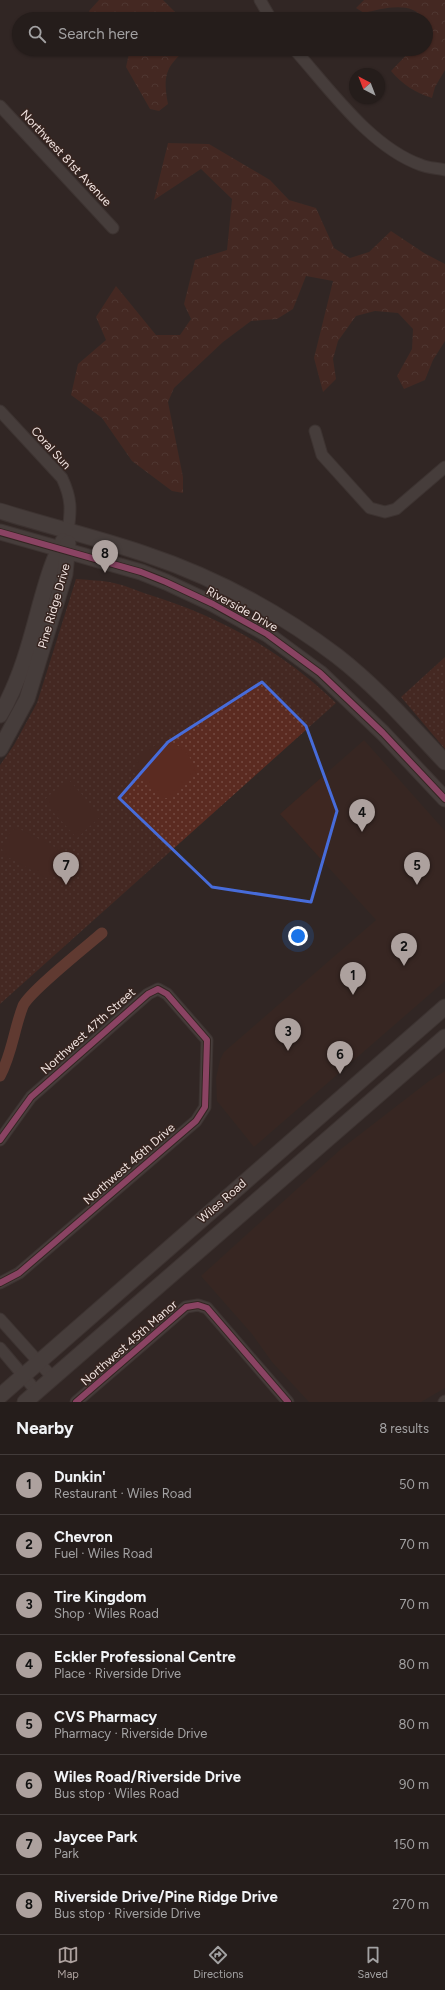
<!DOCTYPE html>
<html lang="en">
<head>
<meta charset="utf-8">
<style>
	:root { --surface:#251d1b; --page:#312a28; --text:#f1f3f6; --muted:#a3a2a3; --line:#423b3a; --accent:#ada19e }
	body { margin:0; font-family:Figtree,sans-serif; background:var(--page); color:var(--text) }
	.compass { position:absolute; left:349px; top:68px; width:36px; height:36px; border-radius:50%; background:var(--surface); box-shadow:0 1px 3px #0004; rotate:318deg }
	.you { position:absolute; left:298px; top:936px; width:14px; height:14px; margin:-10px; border:3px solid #fff; border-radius:50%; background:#1a73e8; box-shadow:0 0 0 6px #1a73e833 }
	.badge { display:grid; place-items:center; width:26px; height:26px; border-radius:50%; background:var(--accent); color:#111; font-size:13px; font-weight:700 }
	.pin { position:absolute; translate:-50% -33px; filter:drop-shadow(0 1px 2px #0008) }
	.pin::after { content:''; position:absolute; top:21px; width:14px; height:12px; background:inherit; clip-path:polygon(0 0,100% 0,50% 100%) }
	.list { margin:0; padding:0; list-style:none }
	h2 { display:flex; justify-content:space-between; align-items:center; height:52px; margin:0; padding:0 16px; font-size:17px }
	h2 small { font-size:13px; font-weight:400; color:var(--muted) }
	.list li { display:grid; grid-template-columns:26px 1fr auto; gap:12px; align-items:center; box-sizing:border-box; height:60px; padding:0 16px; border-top:1px solid var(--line) }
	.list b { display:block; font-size:15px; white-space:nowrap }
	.list p { margin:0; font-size:13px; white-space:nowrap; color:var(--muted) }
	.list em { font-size:13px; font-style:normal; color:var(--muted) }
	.icon { flex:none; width:22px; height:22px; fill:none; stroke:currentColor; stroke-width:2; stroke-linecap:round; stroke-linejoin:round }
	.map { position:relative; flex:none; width:445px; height:1402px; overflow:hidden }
	.search { position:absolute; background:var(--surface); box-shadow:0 1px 3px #0004; left:12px; right:12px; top:12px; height:44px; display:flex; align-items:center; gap:10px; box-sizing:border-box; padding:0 14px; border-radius:22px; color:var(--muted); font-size:15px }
	.sheet { height:532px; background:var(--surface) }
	nav { display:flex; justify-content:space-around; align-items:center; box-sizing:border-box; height:56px; border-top:1px solid var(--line); background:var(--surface); font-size:11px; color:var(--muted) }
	nav a { display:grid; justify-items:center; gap:2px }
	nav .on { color:var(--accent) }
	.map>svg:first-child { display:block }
</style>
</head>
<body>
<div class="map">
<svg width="445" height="1402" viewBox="0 0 445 1402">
	<defs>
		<pattern id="grass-dots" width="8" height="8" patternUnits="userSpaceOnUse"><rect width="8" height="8" fill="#5b2b21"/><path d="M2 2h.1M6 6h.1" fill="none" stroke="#734a41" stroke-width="1.8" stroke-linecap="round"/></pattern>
		<pattern id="forest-crowns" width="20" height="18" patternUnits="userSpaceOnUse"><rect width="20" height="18" fill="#5b2b21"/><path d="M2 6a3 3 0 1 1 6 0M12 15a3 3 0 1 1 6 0" fill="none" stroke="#734a41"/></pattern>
	</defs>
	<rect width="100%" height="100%" fill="#312724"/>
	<g fill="#3e2721">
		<path d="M364,740L445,831V981L254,1147L217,1101L216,1078L220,1060L224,1052L376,920L280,814Z"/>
		<path d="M445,1071V1388L421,1402H309L272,1362L252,1334L201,1276L341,1149L429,1081Z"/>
	</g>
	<g fill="url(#grass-dots)">
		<path d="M76,579C87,580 98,580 109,582C122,584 135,590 147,594C219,616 282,651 336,703L0,1004V765L14,745L37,703Z"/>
		<path d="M445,657V749L401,697Z"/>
	</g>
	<g fill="url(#forest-crowns)">
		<path d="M99,0H163L182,19H92L89,11Z"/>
		<path d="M364,0H445V70L435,87L432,98C414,92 403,85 391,71L412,49H426V33L429,30L426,25V19H423C412,0 381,9 364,13L356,8Z"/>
		<path d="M130,49H186C165,68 163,76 168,104L159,111L150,109L126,67Z"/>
		<path d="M168,143L209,144L270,180L289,200L316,208L334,248L350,258L369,252L391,231L424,253L445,264V341L433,360L425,380L404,389L397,376L412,349L413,329L398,313L375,311L356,316L338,341L333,359L336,379L323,392L314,358L333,281L306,276L293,309L277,319L251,321L223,342L174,388L168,402L183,477V493L172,491L132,461L102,418L71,395L78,364L106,340L96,317L116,286L156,335H180L191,319L184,304L195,260L227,250L232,199L201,169L154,200Z"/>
	</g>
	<g fill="#5b2b21">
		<path d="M167,742C184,745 193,758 196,774L170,798H161L133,772C136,757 151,744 167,742Z"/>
		<path d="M68,779L101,816L77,838L43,801Z"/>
		<path d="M18,828L60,850L62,857L53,875L46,878L4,855L2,849L11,830Z"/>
	</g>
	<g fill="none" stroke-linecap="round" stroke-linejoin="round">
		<path stroke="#9a5242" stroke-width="11" d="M0,1076C12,1054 14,1029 23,1006C29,992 87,946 102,933"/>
		<defs>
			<g id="street">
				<path d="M260,0L271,19"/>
				<path d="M294,49C329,88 370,147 421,165C428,168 437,168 445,170"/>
				<path d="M0,106L113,228"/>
				<path d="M0,411L62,478C72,499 71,510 68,532"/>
				<path d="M315,431L322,455L370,508L385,512L396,509L445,467"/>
				<path d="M0,1140L31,1097L148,994L158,989L167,994L207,1040L205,1107L196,1121L19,1273L0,1283"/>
				<path d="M0,1319L53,1378"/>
				<path d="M0,1348L37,1392"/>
				<path d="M76,1402L186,1307L198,1305L207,1308L288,1402"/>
				<path d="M444,1402L445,1401"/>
			</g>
			<g id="secondary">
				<path d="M0,511C48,526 98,538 145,554C214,577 279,612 337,656C377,687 411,726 445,762"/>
				<path d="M0,532L141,572L166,582L213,604L267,634L320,673L383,733L445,799"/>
				<path d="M0,715C20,681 30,643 40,605C46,584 52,561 63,541"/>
				<path d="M0,749L27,699L65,574L68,543"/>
				<path d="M0,1396L445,1007"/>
				<path d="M25,1402L445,1037"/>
			</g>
		</defs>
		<use href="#street" stroke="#4b4341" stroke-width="13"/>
		<use href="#secondary" stroke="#4b4341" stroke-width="17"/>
		<use href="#street" stroke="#615957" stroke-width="11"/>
		<use href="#secondary" stroke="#615957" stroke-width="15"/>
		<defs>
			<g id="cycleway">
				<path d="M0,532L141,572L166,582L213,604L267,634L320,673L383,733L445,799"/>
				<path d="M0,1140L31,1097L148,994L158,989L167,994L207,1040L205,1107L196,1121L19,1273L0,1283"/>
				<path d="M76,1402L186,1307L198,1305L207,1308L288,1402"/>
			</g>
		</defs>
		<use href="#cycleway" stroke="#36241f" stroke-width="8"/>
		<use href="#cycleway" stroke="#f766af" stroke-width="6"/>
	</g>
	<path d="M0 0H445V1402H0ZM262,682L306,726L337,811L311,902L212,887L119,798L168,742Z" fill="#312724" fill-opacity=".55" fill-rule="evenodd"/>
	<path fill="none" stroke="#476cda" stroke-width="3" stroke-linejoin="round" d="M262,682L306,726L337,811L311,902L212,887L119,798L168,742Z"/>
	<g text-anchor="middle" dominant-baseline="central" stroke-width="3" stroke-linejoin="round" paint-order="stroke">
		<g font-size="12" fill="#f0e3e0" stroke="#36241f">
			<text transform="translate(66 158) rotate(47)">Northwest 81st Avenue</text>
			<text transform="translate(51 448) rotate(48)">Coral Sun</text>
			<text transform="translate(54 606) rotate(-74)">Pine Ridge Drive</text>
			<text transform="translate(242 609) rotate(29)">Riverside Drive</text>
			<text transform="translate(88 1031) rotate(-42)">Northwest 47th Street</text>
			<text transform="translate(129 1164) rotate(-41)">Northwest 46th Drive</text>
			<text transform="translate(222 1201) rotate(-41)">Wiles Road</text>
			<text transform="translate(129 1343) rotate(-41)">Northwest 45th Manor</text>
		</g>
	</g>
</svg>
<svg class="compass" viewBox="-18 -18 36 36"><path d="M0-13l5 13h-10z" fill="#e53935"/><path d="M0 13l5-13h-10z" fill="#a3a2a3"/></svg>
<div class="you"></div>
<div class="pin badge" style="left:353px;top:995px">1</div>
<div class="pin badge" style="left:404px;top:966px">2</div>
<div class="pin badge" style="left:288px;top:1051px">3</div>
<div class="pin badge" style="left:362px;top:832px">4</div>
<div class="pin badge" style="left:417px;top:885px">5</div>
<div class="pin badge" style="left:340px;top:1074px">6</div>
<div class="pin badge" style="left:66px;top:885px">7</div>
<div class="pin badge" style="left:105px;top:573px">8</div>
<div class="search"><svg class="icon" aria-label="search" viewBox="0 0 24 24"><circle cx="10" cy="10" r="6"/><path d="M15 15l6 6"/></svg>Search here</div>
</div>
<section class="sheet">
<h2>Nearby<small>8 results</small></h2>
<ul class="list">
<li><span class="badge">1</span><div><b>Dunkin'</b><p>Restaurant · Wiles Road</p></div><em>50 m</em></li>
<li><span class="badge">2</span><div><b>Chevron</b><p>Fuel · Wiles Road</p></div><em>70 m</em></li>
<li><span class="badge">3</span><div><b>Tire Kingdom</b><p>Shop · Wiles Road</p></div><em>70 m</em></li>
<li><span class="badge">4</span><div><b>Eckler Professional Centre</b><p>Place · Riverside Drive</p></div><em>80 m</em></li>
<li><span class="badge">5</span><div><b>CVS Pharmacy</b><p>Pharmacy · Riverside Drive</p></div><em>80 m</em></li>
<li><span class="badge">6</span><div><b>Wiles Road/Riverside Drive</b><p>Bus stop · Wiles Road</p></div><em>90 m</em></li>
<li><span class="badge">7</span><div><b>Jaycee Park</b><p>Park</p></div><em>150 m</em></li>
<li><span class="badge">8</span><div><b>Riverside Drive/Pine Ridge Drive</b><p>Bus stop · Riverside Drive</p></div><em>270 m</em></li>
</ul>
</section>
<nav>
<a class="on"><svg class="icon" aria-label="map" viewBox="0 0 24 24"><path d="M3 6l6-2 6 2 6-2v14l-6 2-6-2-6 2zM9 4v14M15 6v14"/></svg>Map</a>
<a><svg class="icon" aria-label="directions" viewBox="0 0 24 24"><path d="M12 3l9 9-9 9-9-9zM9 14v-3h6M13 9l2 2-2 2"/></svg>Directions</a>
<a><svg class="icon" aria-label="saved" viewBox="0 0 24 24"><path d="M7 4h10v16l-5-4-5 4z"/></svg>Saved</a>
</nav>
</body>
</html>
